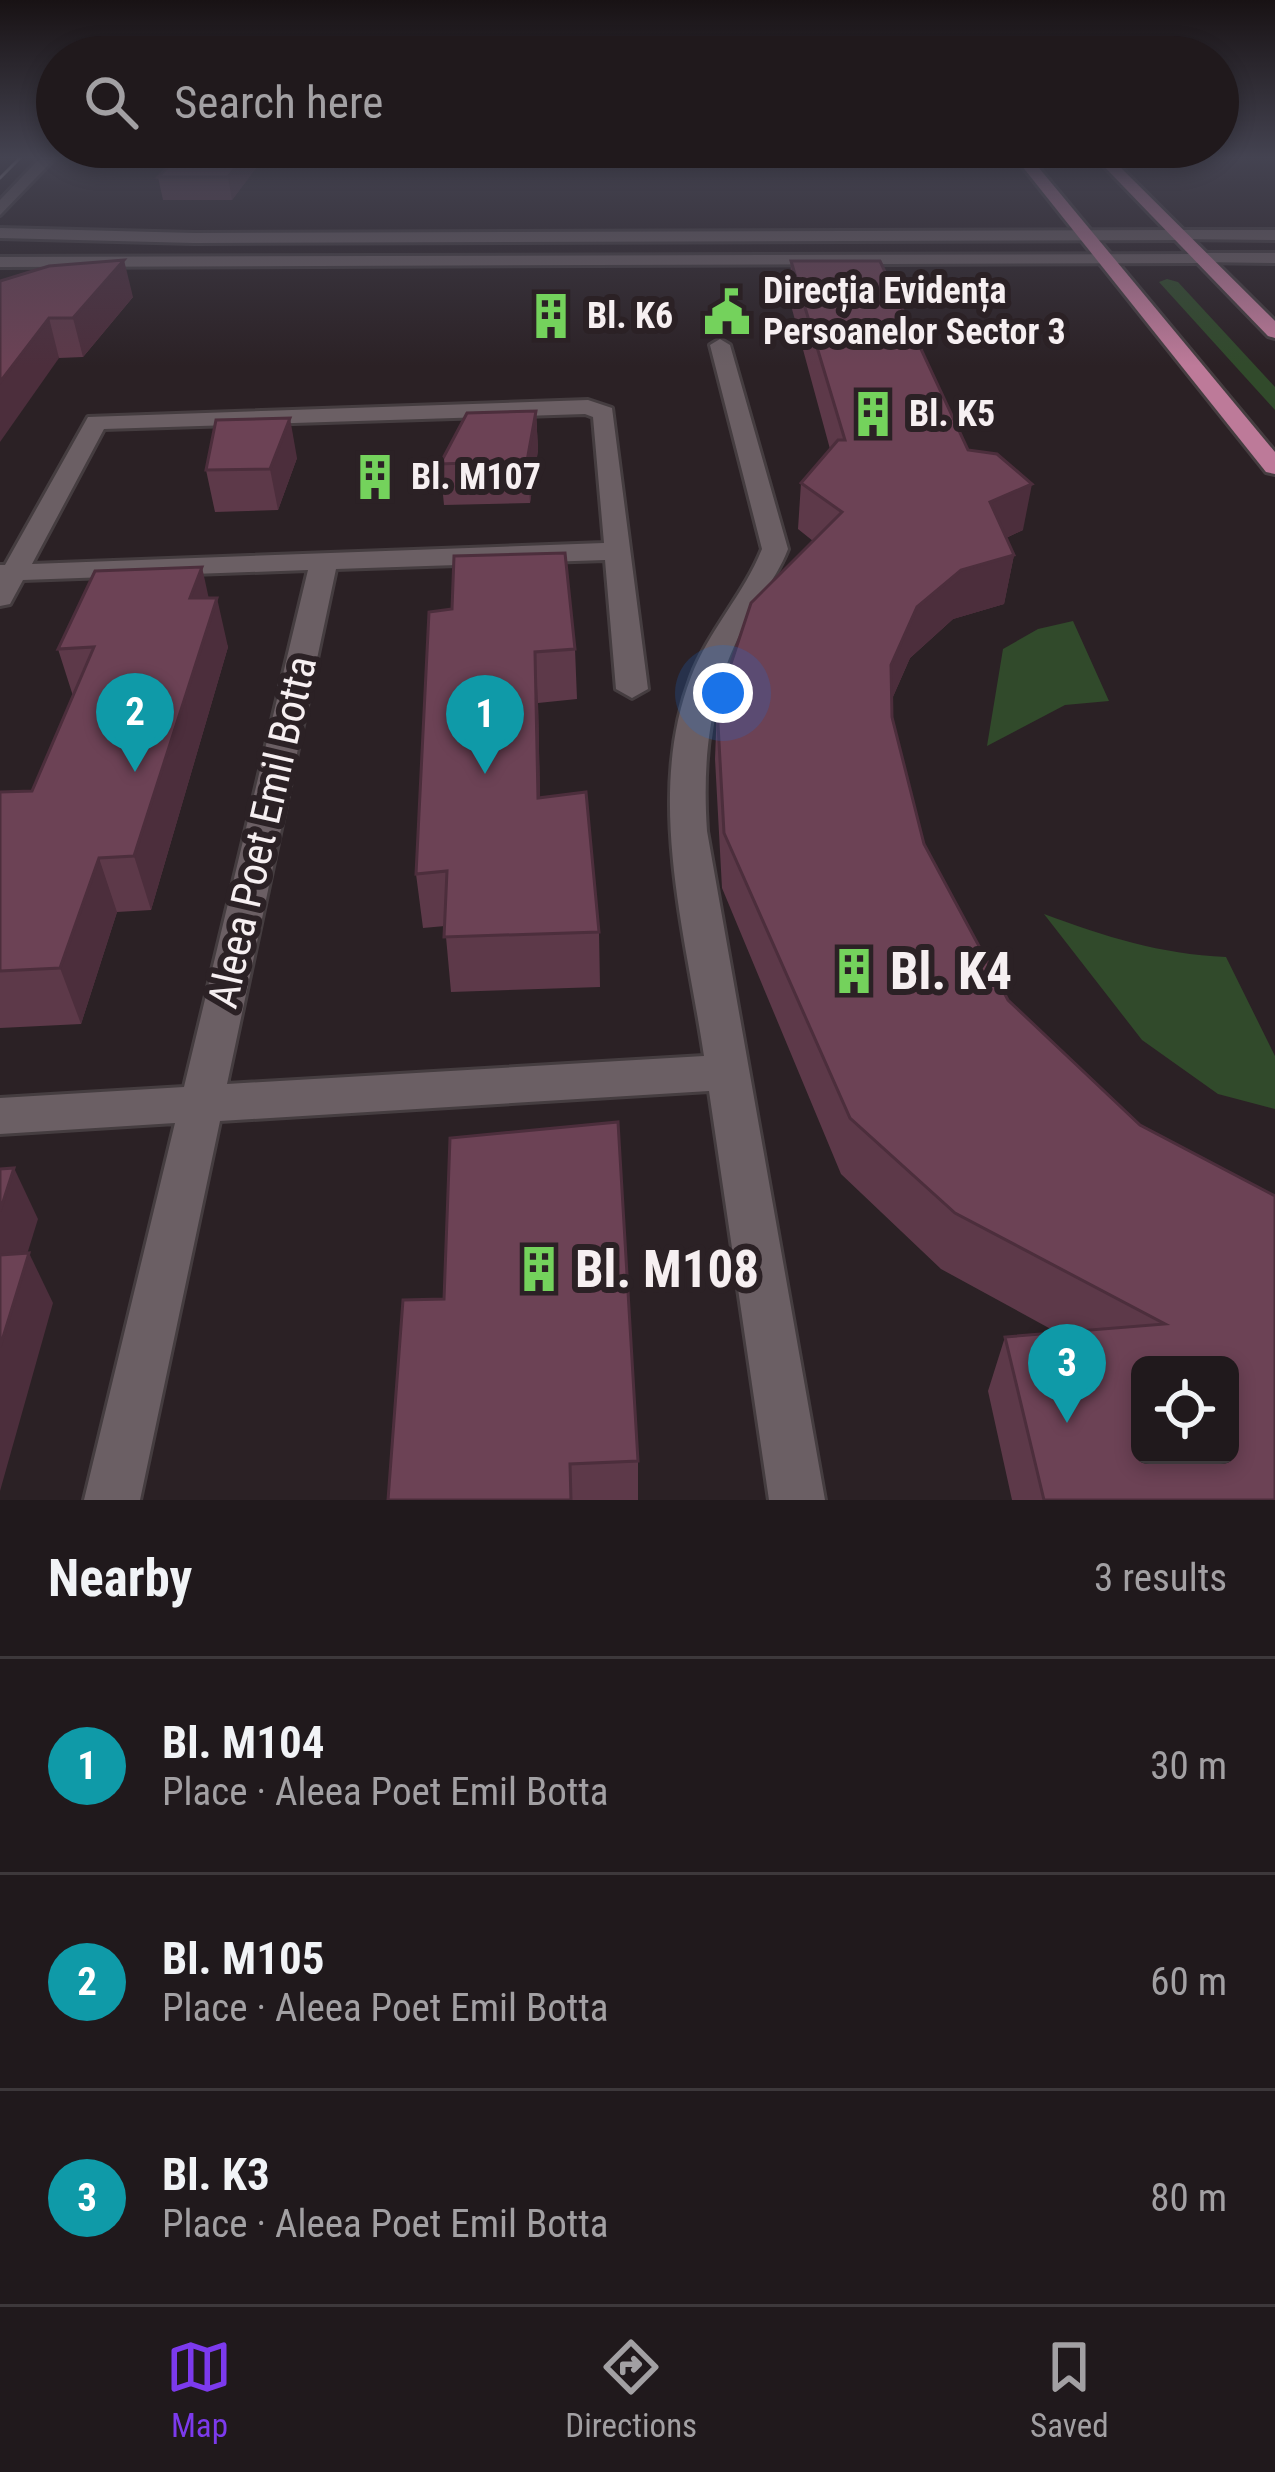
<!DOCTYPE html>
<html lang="en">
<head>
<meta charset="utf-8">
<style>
	:root { --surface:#20191c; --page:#282225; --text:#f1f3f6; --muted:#a2a0a3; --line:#3d383b; --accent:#7c3aed }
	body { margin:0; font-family:"Roboto Condensed",sans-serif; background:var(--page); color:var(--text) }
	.controls { position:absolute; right:36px; bottom:36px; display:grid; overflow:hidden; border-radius:18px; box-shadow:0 6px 18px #0003 }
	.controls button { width:108px; height:108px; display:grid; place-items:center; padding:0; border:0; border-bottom:3px solid var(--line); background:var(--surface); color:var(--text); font:60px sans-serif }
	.you { position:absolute; left:723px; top:693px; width:42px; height:42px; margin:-30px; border:9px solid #fff; border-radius:50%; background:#1a73e8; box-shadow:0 0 0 18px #1a73e833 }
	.badge { display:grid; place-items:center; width:78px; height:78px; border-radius:50%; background:var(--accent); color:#fff; font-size:39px; font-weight:700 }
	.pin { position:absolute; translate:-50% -99px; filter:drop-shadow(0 3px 6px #0008) }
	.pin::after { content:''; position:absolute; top:63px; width:42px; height:36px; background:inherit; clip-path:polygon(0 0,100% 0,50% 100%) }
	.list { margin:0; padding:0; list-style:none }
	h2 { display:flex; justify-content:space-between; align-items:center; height:156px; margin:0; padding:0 48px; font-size:51px }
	h2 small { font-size:39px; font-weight:400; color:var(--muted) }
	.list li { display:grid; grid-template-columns:78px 1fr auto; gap:36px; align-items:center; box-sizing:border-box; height:216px; padding:0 48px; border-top:3px solid var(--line) }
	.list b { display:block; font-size:45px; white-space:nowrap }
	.list p { margin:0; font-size:39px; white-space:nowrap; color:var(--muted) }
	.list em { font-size:39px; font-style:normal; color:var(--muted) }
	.icon { flex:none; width:66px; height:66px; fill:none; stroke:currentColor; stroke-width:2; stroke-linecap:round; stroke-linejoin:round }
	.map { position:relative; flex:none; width:1275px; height:1500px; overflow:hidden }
	.search { position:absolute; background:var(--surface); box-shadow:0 6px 18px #0003; left:36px; right:36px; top:36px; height:132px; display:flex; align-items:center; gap:30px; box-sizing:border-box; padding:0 42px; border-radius:66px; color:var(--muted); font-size:45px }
	.sheet { height:804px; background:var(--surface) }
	nav { display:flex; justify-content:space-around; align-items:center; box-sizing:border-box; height:168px; border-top:3px solid var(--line); background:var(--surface); font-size:33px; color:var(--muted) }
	nav a { display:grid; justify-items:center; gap:6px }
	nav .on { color:var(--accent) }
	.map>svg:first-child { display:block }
</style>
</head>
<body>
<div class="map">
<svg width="1275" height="1500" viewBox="0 0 1275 1500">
	<rect width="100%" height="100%" fill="#2b2125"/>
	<g fill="#314a2b">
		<path d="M1167,279L1178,282L1275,387V410L1159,282Z"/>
		<path d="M1073,621L1109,701L1065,705L987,746L1003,649L1038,629Z"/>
		<path d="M1044,914C1106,937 1160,954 1226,957L1275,1056V1109L1218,1094L1142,1040Z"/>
	</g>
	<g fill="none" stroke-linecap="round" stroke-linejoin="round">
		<defs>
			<path id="minor" d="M720,339L730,345L788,549C778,576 759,597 746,622C710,689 702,756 707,831L825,1500H769L709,1091L220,1121L140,1500H84L175,1123L0,1134V1098L184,1087L308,570L23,580L10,604L0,606V565H5L88,417L588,400L612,408L648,689L632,698L616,689L605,560L336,569L227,1084L704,1056C686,935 645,796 691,677C709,630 744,594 762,549L710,345ZM585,414L593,417L604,543L32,564L104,429Z"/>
			<g id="tertiary">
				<path d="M1180,230H1275V240L1174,239V231Z"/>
				<path d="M1202,253H1275V263L1196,262V254Z"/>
			</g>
			<g id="secondary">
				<path d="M42,156H57L0,215V200Z"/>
				<path d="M0,228L194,233L1180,230L1189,235L1180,240L194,243L0,238Z"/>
				<path d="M1208,254V262L1202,263L0,267V257Z"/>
			</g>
			<g id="primary">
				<path d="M1014,156H1029L1275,452V474L1266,472Z"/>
				<path d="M1094,156H1109L1275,321V338L1268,336Z"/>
			</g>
		</defs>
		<use href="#minor" stroke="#453d40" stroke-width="6"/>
		<use href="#tertiary" stroke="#453d40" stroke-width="6"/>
		<use href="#secondary" stroke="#453d40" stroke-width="6"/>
		<use href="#primary" stroke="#453d40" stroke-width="6"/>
		<use href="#minor" fill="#6b5f64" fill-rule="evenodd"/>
		<use href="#tertiary" fill="#6b5f64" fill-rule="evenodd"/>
		<use href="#secondary" fill="#6b5f64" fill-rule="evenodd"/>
		<use href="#primary" fill="#bd7a99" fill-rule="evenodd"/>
		<path stroke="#b1a9ac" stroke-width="3" d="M0,178L22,156"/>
	</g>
	<g fill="#5d3949">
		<path d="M265,156L232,200H163L158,177Z"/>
		<path d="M791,261L968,450L1023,530L1006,538L1014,555L1004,604L953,619L910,658L892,699V717L924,844L1275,1500H1012L988,1391L1005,1337L1058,1333L941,1269L841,1174L722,888L715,759L717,706L813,541L798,529L801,483L830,449L789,298Z"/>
		<path d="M0,281L133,297L83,357L59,358Z"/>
		<path d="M536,411L538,450L530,503L444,505L440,464Z"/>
		<path d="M297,458L278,510L215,512L206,470Z"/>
		<path d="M208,598L228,647L151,910L117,912L81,1024L0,1028V792L32,791L73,696L58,649Z"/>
		<path d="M452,609L575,649L577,699L538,703L540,797L599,932L600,987L451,992L445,926L423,928L416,874Z"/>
		<path d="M403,1300L638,1461V1500H388Z"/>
	</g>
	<g fill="#4c2e3c">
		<path d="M245,156H265L232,200L228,177Z"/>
		<path d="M124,260L133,297L83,357L73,318Z"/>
		<path d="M49,318L59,358L0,442V382Z"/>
		<path d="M536,411L538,450L530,503L527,461Z"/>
		<path d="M290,418L297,458L278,510L270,469Z"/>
		<path d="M1032,484L1023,530L981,549L990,502Z"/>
		<path d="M1014,555L1004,604L953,619L910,658L884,717L891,665L917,607L961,570Z"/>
		<path d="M202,567L212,613L217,598L228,647L151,910L134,856L190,598Z"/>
		<path d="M535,652L538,703L541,851L538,798Z"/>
		<path d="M99,858L117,912L81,1024L60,968Z"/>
		<path d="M14,1168L38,1219L11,1306L0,1284V1211Z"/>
		<path d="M29,1253L53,1303L0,1491V1347Z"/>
	</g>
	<g fill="#6c4255" stroke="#4c2e3c" stroke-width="3" fill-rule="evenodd">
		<path d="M179,156H245L228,177H158Z"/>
		<path d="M124,260L73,318H49L0,382V281L49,266Z"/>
		<path d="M791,261H880L968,450L997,454L1032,484L990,502L1014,555L961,570L917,607L891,665L892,717L924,844L1008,1000L1140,1125L1275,1196V1500H1044L1005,1337L1165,1324L955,1213L850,1118L724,833L717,706L751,603L842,512L801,483L838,440H845ZM1140,1365H1230V1455H1140Z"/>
		<path d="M536,411L527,461L440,464L467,413Z"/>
		<path d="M290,418L270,469L206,470L216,420Z"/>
		<path d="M565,553L575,649L535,652L538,798L586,792L599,932L444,937L447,871L416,874L429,612L452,609L454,556Z"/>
		<path d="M202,567L190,598H217L134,856L99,858L60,968L0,971V792L32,791L94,647L58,649L95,571Z"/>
		<path d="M618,1122L638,1461L570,1464L571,1500H388L403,1300L444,1299L450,1138Z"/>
		<path d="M14,1168L0,1211V1169Z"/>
		<path d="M29,1253L0,1347V1255Z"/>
	</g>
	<linearGradient id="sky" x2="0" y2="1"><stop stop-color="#181214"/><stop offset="0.43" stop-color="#444351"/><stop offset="1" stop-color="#444351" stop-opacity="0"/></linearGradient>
	<rect width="1275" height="366" fill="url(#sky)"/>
	<defs>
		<symbol id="civic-bare" viewBox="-9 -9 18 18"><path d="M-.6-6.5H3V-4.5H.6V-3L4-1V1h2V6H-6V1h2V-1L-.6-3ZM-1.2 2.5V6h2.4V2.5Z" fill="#74d25c" stroke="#2b2125" stroke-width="2.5" paint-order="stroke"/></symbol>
		<symbol id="building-bare" viewBox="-9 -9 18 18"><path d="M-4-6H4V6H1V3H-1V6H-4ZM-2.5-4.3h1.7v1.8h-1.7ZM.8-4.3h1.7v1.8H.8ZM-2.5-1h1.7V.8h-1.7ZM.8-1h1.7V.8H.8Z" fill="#74d25c" stroke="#2b2125" stroke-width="2.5" paint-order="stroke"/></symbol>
	</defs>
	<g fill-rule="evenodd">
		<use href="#civic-bare" x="694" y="279" width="66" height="66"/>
		<use href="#building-bare" x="518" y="283" width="66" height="66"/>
		<use href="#building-bare" x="840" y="381" width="66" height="66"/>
		<use href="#building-bare" x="342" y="444" width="66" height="66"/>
		<use href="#building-bare" x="821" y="938" width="66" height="66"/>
		<use href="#building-bare" x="506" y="1236" width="66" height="66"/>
	</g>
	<g text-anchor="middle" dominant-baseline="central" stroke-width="12" stroke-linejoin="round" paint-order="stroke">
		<g font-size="36" font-weight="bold" fill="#f6eff1" stroke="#2b2125" text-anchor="start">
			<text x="763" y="291">Direcția Evidența<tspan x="763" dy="41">Persoanelor Sector 3</tspan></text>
			<text x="587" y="316">Bl. K6</text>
			<text x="909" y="414">Bl. K5</text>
			<text x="411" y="477">Bl. M107</text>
		</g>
		<g font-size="42" fill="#f6eff1" stroke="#2b2125">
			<text transform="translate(262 832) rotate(-77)">Aleea Poet Emil Botta</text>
		</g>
		<g font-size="51" font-weight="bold" fill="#f6eff1" stroke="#2b2125" text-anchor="start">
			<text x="890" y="971">Bl. K4</text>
			<text x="575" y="1269">Bl. M108</text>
		</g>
	</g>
</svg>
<div class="controls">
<button><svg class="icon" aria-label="locate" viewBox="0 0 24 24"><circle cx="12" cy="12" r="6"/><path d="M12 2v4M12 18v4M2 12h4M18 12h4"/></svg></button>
</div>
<div class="you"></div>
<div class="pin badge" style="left:485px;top:774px;background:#0f9aa8">1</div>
<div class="pin badge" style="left:135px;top:772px;background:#0f9aa8">2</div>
<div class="pin badge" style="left:1067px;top:1423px;background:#0f9aa8">3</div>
<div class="search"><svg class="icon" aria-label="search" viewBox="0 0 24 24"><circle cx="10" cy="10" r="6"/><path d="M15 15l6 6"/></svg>Search here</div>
</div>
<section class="sheet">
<h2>Nearby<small>3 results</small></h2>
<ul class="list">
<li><span class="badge" style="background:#0f9aa8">1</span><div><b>Bl. M104</b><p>Place · Aleea Poet Emil Botta</p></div><em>30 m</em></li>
<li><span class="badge" style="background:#0f9aa8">2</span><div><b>Bl. M105</b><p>Place · Aleea Poet Emil Botta</p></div><em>60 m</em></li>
<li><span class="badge" style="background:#0f9aa8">3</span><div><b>Bl. K3</b><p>Place · Aleea Poet Emil Botta</p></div><em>80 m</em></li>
</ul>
</section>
<nav>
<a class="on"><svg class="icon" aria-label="map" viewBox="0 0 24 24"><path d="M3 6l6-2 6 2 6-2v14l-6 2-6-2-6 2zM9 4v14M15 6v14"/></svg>Map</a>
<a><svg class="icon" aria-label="directions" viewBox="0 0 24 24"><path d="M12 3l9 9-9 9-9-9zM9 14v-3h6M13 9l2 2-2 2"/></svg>Directions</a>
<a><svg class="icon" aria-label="saved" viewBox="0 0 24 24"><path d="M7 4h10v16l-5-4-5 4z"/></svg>Saved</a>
</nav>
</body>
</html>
